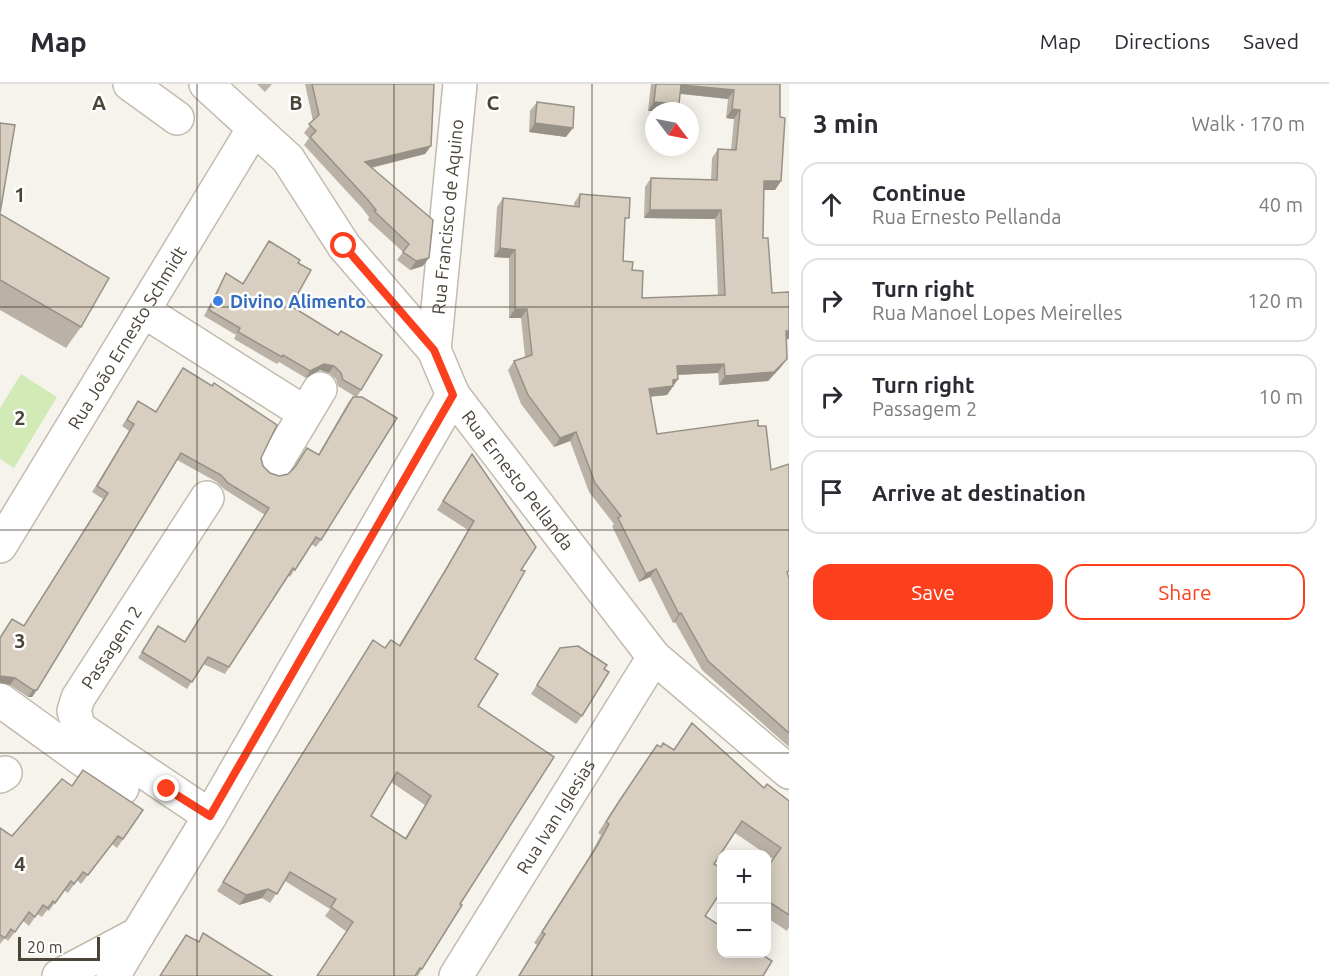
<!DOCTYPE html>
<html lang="en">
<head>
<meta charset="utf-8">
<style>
	:root { --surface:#fff; --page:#f2f2f3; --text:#2b2b33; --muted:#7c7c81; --line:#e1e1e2; --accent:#fc3f1d }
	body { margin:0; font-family:Ubuntu,sans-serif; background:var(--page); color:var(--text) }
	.controls { position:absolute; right:18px; bottom:18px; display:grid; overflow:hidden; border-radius:12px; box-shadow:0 3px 15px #0003 }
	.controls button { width:54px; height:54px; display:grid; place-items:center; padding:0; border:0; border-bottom:2px solid var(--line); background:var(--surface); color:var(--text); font:30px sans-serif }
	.compass { position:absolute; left:645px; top:18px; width:54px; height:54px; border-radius:50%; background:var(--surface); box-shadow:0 3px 15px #0003; rotate:122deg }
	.scale { position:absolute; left:18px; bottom:15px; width:82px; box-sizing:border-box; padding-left:6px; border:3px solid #4b4439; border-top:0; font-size:16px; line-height:21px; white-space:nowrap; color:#4b4439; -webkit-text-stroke:4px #fff; paint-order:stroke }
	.stop { position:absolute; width:18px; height:18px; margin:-14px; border:4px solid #fc3f1d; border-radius:50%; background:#fff }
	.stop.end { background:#fc3f1d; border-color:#fff; box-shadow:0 2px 6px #0008 }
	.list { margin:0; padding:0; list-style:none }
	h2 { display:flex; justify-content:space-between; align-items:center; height:78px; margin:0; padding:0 24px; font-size:26px }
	h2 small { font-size:20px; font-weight:400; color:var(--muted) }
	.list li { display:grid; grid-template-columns:39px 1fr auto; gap:18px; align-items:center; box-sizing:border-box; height:84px; margin:0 12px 12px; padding:0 12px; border:2px solid var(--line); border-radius:18px }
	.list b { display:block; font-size:22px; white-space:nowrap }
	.list p { margin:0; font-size:20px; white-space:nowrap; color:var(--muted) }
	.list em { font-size:20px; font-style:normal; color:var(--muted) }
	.actions { display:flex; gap:12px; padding:18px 24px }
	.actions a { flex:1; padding:14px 0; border:2px solid var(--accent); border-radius:18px; text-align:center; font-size:21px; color:var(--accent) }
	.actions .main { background:var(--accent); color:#fff }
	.icon { flex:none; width:33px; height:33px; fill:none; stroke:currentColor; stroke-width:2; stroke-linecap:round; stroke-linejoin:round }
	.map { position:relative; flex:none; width:789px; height:892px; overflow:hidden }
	header { display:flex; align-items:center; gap:36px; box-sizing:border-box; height:84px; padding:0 30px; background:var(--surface); border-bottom:2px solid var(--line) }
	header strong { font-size:28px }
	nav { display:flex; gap:33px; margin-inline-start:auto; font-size:21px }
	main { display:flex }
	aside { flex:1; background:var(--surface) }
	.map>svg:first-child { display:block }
</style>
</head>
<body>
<header>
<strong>Map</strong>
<nav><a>Map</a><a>Directions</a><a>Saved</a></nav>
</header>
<main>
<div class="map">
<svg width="789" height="892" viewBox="0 0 789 892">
	<rect width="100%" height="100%" fill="#f6f3ec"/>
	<path fill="#d2eab5" d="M21,290L57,313L14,384L0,375V324Z"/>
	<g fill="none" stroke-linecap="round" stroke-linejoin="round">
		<defs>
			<g id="minor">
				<path d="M130,0L177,34"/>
				<path id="s1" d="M206,0L288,75L344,162L434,266L453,311L654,573L789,688"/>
				<path d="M144,227L305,329"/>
				<path id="s2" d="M434,266L460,0"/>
				<path d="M275,380L320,305"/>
				<path d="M207,414L78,614L74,627L79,644L210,732"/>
				<path id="s3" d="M0,462L254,44"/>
				<path d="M0,616L122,704"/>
				<path d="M0,692L5,689"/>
				<path d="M59,892L138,850L210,732L453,311"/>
				<path d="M113,892L138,850"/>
				<path id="s4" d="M456,892L654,573"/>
			</g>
		</defs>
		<use href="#minor" stroke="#c2bbae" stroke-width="36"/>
		<use href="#minor" stroke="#fff" stroke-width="33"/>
	</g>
	<g fill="#bab2a6" fill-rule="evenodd">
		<path d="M257,0H272L265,8Z"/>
		<path d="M305,0H434L431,62L425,70L372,84L423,182L410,186L397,176L403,168L368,136L369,133L362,124L304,61L309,54L304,49L313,37Z"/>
		<path d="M651,0H780V33L781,97L775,106H764L763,154L772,209L786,255L781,283L768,297L719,301L718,289L678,291V295L667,311L651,313L657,350L758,342L771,386L789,495V663L702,586L675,538L673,539L650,493L639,498L612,442L614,440L589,408L570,357L554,363L521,320L508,286L514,277L525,273L521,234H509V174L494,173L497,123L503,114L574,122V119L580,110L625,139L623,177L632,186L642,214L718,212L715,135L644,134L645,103L651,94L711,96L712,74L718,65L731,66L734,35L726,34L728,15L680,10L648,27Z"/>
		<path d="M537,18L566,53L529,48L530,27Z"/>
		<path d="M0,130L81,243L66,264L0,226Z"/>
		<path d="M269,157L298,179L291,222L361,306L357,313L321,456L316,463L311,460L290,493L288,491L225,590L203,580L187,605L138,574L158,542L184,558L265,431L224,405L217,398L177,376L32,613H28L10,601L0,599V554L24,542L103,415L92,408L129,347L122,342L138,317L156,328L261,374L263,382L270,389L279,392L288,390L294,385L307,364L318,371L348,319L353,313H356L338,302L336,295L329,289L320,286L306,294L279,278L277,280L234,255L236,251L204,232L222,196L226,189L243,200Z"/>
		<path d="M472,370L521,486L475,575L478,622L460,820L418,892H317L347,848L325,832L330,825L285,797L270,819L262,814L239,821L217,807L373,556L385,564L391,556L399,561L442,491L468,446L437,426ZM391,698L425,721L405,754L371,732Z"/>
		<path d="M560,564L582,632L576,640L531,610Z"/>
		<path d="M692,639L764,704L789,717V843L787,847L766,833V784L773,775L735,749L714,780L705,832L763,892H518L537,861L534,859L589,773L601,751L598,749L612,727L649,672L660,662L674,666Z"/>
		<path d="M72,702L143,726L117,764L112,760L81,800L77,796L68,809L64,806L49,827L47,826L42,833L37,830L29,842L23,837L8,857L5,854L0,860V744L12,752Z"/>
	</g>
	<g fill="#979187">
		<path d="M681,1L734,6L728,15L675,9Z"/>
		<path d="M654,18L679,20L674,27H648Z"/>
		<path d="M732,25L740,26L734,35L726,34Z"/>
		<path d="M535,39L573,44L566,53L529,48Z"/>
		<path d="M431,62L425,70L360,86L365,78Z"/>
		<path d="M764,97H781L775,106H758Z"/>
		<path d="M650,126H721L715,135L644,134Z"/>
		<path d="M500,164L515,166L509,174L494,173Z"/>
		<path d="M429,174L423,182L410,186L416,177Z"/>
		<path d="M515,225H527L521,234H509Z"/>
		<path d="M786,247H789V255L779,256Z"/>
		<path d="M787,275L781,283L768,297L719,301L725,292Z"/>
		<path d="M324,280L334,282L329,289L320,286L306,294L310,287Z"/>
		<path d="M724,280L718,289L671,291L677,282Z"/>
		<path d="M678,295L667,311L643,313L649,305L673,296Z"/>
		<path d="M576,348L570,357L554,363L560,354Z"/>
		<path d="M656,485L650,493L639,498L646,490Z"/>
		<path d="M681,529L675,538L673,539L679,530Z"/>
		<path d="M0,592L15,594L10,601L0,599Z"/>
		<path d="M33,606H37L32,613H28Z"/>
		<path d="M268,805L262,814L239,821L246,811Z"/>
	</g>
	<g fill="#d8cfc1" stroke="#979187" stroke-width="1.5" fill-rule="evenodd">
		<path d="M312,0H434L431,62L365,78L433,136L429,174L416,177L403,168L409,160L374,127L376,126L368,116L310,53L316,47L309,40L319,31Z"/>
		<path d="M656,0H780V33L785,34L781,97H764L763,154H768L772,209L789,208V247H786L787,275L774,288L725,292L724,280L677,282L678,295L673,296V302L649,305L657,350L758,336V342H766L771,386L789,380V487L787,488L789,495V649L708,577L681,529L679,530L656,485L646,490L618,434L621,432L595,399L576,348L560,354L528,311L514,277L532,271L527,225H515V166L500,164L503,114L579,123L580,110L630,114L629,134H625L623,177L633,178L632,186L643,187L642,214L725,211L721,126H650L651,94L717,96L718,65L736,66L740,26L732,25L734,6L681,1L679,20L654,18Z"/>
		<path d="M537,18L574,23L573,44L535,39Z"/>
		<path d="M0,39L15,41L0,129Z"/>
		<path d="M0,130L109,194L81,243L0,196Z"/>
		<path d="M269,157L300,176L298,179L311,186L291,222L338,251L341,247L382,271L361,306L343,296L341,289L334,282L324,280L310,287L283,271L282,273L238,248L240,244L209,226L226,189L243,200Z"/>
		<path d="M183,284L212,302L214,299L277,341L261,374L263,382L270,389L279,392L288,390L295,383L307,364L319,371L353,313H362L397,334L321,456L316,453L295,486L293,484L229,583L208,573L192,598L142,568L158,542L185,558L269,424L228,399L221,391L181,369L37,606H33L15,594L0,592V554L12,535L24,542L108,409L97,402L134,340L127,336L138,317L156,328Z"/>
		<path d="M472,370L536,463L521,486L525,487L475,575L498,590L478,622L554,673L460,820L462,821L422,885L420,884L415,892H317L353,838L331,823L336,815L290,788L277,810L268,805L246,811L223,798L373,556L385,564L391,556L400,562L448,482L474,437L443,417ZM397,688L431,712L406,755L371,732Z"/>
		<path d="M578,562L607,581L604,585L609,588L582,632L537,601L560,564Z"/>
		<path d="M692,639L764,704L767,700L789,717V831L766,816V785L781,764L742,737L714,780L722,785V806L705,832L722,843V870H761L772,877L763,892H519L545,850L542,848L597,762L609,740L606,738L620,716L657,661L661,663L663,659L674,666Z"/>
		<path d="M83,686L143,726L123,755L118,752L88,791L83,788L74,800L71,797L55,819L53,817L48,824L43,821L35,833L29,828L15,848L11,845L5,854L0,851V744L12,752L62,695L72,702Z"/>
		<path d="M203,849L272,892H160L186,851L199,858Z"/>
	</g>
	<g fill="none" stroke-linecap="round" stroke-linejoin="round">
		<path stroke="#fc3f1d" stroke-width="8" d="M167,705L210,732L453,311L434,266L344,162"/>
	</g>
	<path fill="none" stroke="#4b4439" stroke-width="1.5" stroke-opacity="0.55" d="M197,0V892M394,0V892M592,0V892M0,223H789M0,446H789M0,669H789"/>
	<circle fill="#3f7fe0" stroke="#fff" stroke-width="2" cx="218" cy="217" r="6"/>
	<g text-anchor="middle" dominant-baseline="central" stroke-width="5" stroke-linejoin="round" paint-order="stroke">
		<g font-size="18" fill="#4b4439" stroke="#fff">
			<text stroke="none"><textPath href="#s2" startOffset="134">Rua Francisco de Aquino</textPath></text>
			<text stroke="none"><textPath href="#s3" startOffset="244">Rua João Ernesto Schmidt</textPath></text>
			<text stroke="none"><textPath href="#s1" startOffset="508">Rua Ernesto Pellanda</textPath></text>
			<text transform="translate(111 563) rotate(-57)">Passagem 2</text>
			<text stroke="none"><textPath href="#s4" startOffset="188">Rua Ivan Iglesias</textPath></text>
		</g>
		<g font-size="18" font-weight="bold" fill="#366cbe" stroke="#fff" text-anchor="start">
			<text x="230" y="217">Divino Alimento</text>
		</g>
	</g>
	<g font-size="20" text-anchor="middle" font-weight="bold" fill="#4b4439" stroke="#fff" stroke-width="5" stroke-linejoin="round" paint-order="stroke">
		<text x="99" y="26">A</text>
		<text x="296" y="26">B</text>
		<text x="493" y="26">C</text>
		<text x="20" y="118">1</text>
		<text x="20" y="341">2</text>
		<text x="20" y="564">3</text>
		<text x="20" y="787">4</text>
	</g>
</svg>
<div class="controls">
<button>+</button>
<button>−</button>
</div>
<svg class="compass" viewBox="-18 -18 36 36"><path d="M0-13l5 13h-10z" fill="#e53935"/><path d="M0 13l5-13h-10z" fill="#7c7c81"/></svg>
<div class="scale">20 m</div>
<div class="stop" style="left:344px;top:162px"></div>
<div class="stop end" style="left:167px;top:705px"></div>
</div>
<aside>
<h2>3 min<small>Walk · 170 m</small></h2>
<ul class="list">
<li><svg class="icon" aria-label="ahead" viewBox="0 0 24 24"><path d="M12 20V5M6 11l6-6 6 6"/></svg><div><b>Continue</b><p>Rua Ernesto Pellanda</p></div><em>40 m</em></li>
<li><svg class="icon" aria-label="right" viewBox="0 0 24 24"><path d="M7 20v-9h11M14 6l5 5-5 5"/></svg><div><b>Turn right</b><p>Rua Manoel Lopes Meirelles</p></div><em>120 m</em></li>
<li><svg class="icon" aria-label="right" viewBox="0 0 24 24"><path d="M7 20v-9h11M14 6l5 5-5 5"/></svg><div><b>Turn right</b><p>Passagem 2</p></div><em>10 m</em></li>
<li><svg class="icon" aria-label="arrive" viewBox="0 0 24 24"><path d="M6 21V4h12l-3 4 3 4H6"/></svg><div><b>Arrive at destination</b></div></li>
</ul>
<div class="actions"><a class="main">Save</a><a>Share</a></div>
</aside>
</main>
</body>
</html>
